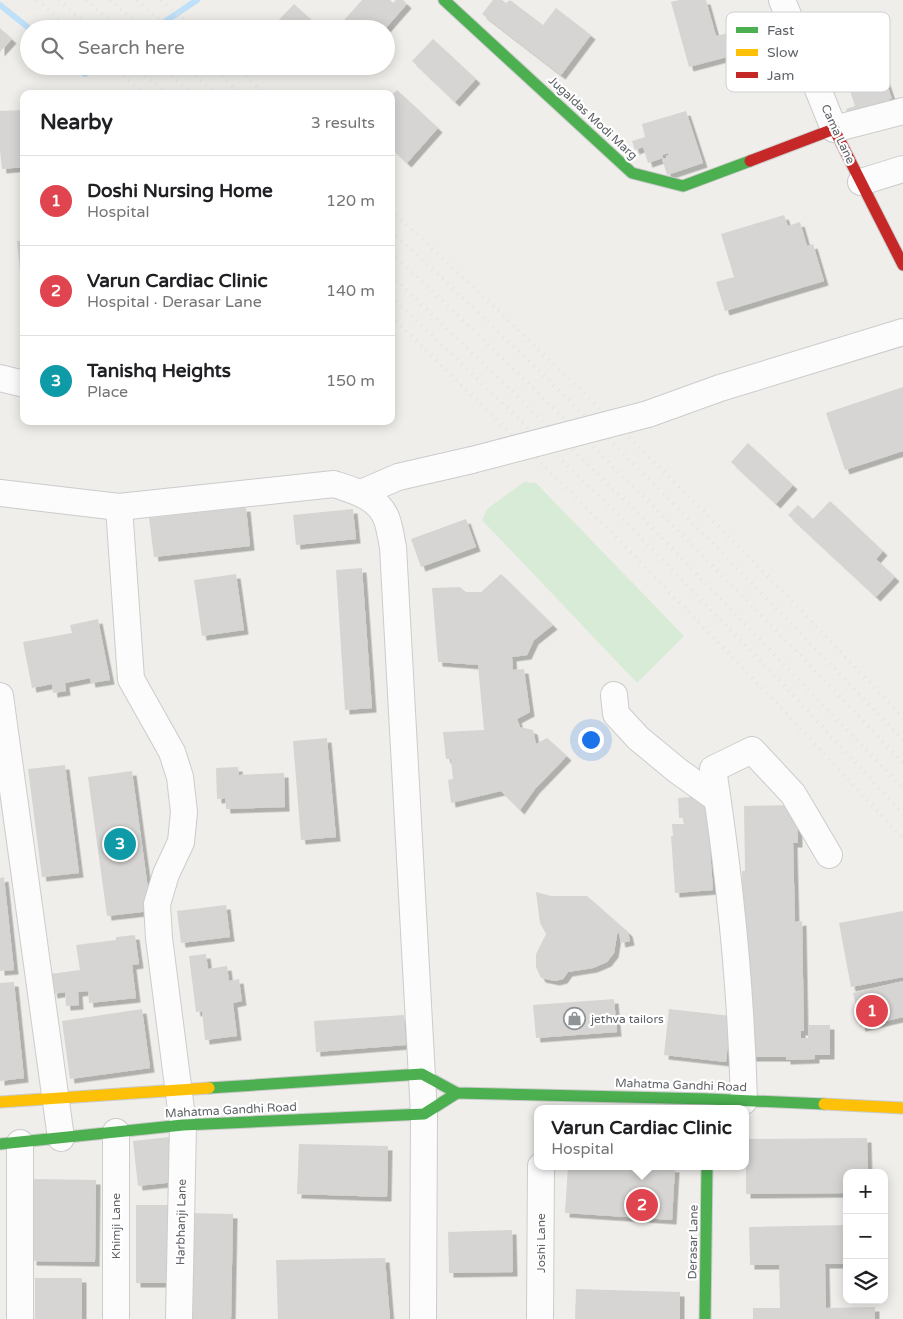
<!DOCTYPE html>
<html lang="en">
<head>
<meta charset="utf-8">
<style>
	:root { --surface:#fff; --page:#f2f2f2; --text:#202124; --muted:#757577; --line:#e0e0e0; --accent:#919496 }
	body { margin:0; font-family:"Varela Round",sans-serif; background:var(--page); color:var(--text) }
	.controls { position:absolute; right:15px; bottom:15px; display:grid; overflow:hidden; border-radius:10px; box-shadow:0 2px 12px #0003 }
	.controls button { width:45px; height:45px; display:grid; place-items:center; padding:0; border:0; border-bottom:1px solid var(--line); background:var(--surface); color:var(--text); font:25px sans-serif }
	.you { position:absolute; left:590px; top:739px; width:18px; height:18px; margin:-12px; border:4px solid #fff; border-radius:50%; background:#1a73e8; box-shadow:0 0 0 8px #1a73e833 }
	.badge { display:grid; place-items:center; width:32px; height:32px; border-radius:50%; background:var(--accent); color:#fff; font-size:16px; font-weight:700 }
	.pin { position:absolute; translate:-50% -50%; border:2px solid #fff; box-shadow:0 1px 5px #0006 }
	.popup { position:absolute; left:534px; top:1105px; width:215px; height:65px; box-sizing:border-box; display:grid; place-content:center; border-radius:10px; background:var(--surface); filter:drop-shadow(0 1px 4px #0005); font-size:16px; white-space:nowrap; color:var(--muted) }
	.popup b { font-size:19px; color:var(--text) }
	.popup::after { content:''; position:absolute; left:50%; top:100%; margin-left:-10px; border:10px solid transparent; border-top-color:var(--surface) }
	.list { margin:0; padding:0; list-style:none }
	h2 { display:flex; justify-content:space-between; align-items:center; height:65px; margin:0; padding:0 20px; font-size:21px }
	h2 small { font-size:16px; font-weight:400; color:var(--muted) }
	.list li { display:grid; grid-template-columns:32px 1fr auto; gap:15px; align-items:center; box-sizing:border-box; height:90px; padding:0 20px; border-top:1px solid var(--line) }
	.list b { display:block; font-size:19px; white-space:nowrap }
	.list p { margin:0; font-size:16px; white-space:nowrap; color:var(--muted) }
	.list em { font-size:16px; font-style:normal; color:var(--muted) }
	.icon { flex:none; width:28px; height:28px; fill:none; stroke:currentColor; stroke-width:2; stroke-linecap:round; stroke-linejoin:round }
	.map { position:relative; flex:none; width:903px; height:1319px; overflow:hidden }
	.search { position:absolute; background:var(--surface); box-shadow:0 2px 12px #0003; left:20px; top:20px; width:375px; height:55px; display:flex; align-items:center; gap:12px; box-sizing:border-box; padding:0 18px; border-radius:28px; color:var(--muted); font-size:19px }
	.panel { position:absolute; background:var(--surface); box-shadow:0 2px 12px #0003; left:20px; top:90px; width:375px; height:335px; border-radius:10px }
	.map>svg:first-child { display:block }
</style>
</head>
<body>
<div class="map">
<svg width="903" height="1319" viewBox="0 0 903 1319">
	<defs>
		<filter id="shadow"><feDropShadow dx="4.5" dy="4.5" stdDeviation="0" flood-color="#0004"/></filter>
	</defs>
	<rect width="100%" height="100%" fill="#efeeea"/>
	<path fill="#d8ebd6" d="M524,482L536,483L684,636L637,683L482,520L487,509Z"/>
	<g fill="none" stroke-linecap="round" stroke-linejoin="round">
		<g stroke="#bfe0f9" stroke-width="6">
			<path d="M0,5L30,29"/>
			<path d="M154,29L197,0"/>
			<path d="M76,66L85,74L97,66"/>
		</g>
	</g>
	<g fill="#d6d5d3" filter="url(#shadow)">
		<path d="M362,0H390L393,3L396,0H403L407,4L385,29H336Z"/>
		<path d="M493,0H502L506,3L510,0L543,25L556,8L591,35L561,75L482,14Z"/>
		<path d="M679,0H706L716,36L751,27L757,49L689,67L671,2Z"/>
		<path d="M294,4L321,29H274L272,27Z"/>
		<path d="M0,28L12,39L0,52Z"/>
		<path d="M844,28L847,37L869,30L872,40L870,41L872,49L875,48L892,99H889L894,115L853,129L846,109L855,106L845,75L837,77L823,35Z"/>
		<path d="M433,39L476,79L455,102L412,61Z"/>
		<path d="M397,90L438,128L407,163L391,148V96Z"/>
		<path d="M24,110V167L2,169L0,150V111Z"/>
		<path d="M686,111L703,163L667,175L662,159L666,158V156L669,155L668,153L662,155L663,158L648,163L643,147L635,150L632,141L645,137L642,124Z"/>
		<path d="M784,215L788,226L800,222L807,246L813,244L824,281L725,311L716,282L734,277L721,234Z"/>
		<path d="M17,241H24V292H22Z"/>
		<path d="M903,387V451L845,470L826,413Z"/>
		<path d="M748,443L793,485L776,504L731,462Z"/>
		<path d="M830,501L883,551L876,559L895,577L876,597L788,515L798,505L813,519Z"/>
		<path d="M246,507L250,546L154,557L149,518Z"/>
		<path d="M353,509L356,539L296,545L293,515Z"/>
		<path d="M466,519L476,547L421,567L411,539Z"/>
		<path d="M362,568L372,708L345,710L336,570Z"/>
		<path d="M236,574L244,630L202,636L194,580Z"/>
		<path d="M501,574L553,625L534,640L527,655L512,657L513,670L524,669L530,712L517,719L520,727L533,730L536,744L547,738L567,756L535,789L520,810L501,791L451,803L448,780L453,779L451,759H446L443,732L484,730L478,665L438,662L432,588L460,587L466,592H481Z"/>
		<path d="M98,619L110,680L91,683L90,678L65,683L66,691L53,693L52,684L32,688L23,642L72,633L70,625Z"/>
		<path d="M327,738L336,837L301,840L293,741Z"/>
		<path d="M65,765L79,873L42,877L28,769Z"/>
		<path d="M238,767L239,775L284,773L285,807L226,809L225,798L217,799L216,768Z"/>
		<path d="M132,771L151,911L107,916L88,777Z"/>
		<path d="M706,796L713,890L675,893L671,836H673L672,824H684L683,818H679L678,798Z"/>
		<path d="M797,805L798,843H793L795,922L802,921L804,1031H801V1038H808V1025H830V1055H815V1059L786,1060V1057H745L742,871H745L744,806Z"/>
		<path d="M4,877L14,970L0,971V878Z"/>
		<path d="M536,892L551,896H587L628,932L630,941L621,943L618,929L614,953L607,962L593,968L568,972L563,979L555,981L541,978L536,967V954L546,934L540,923Z"/>
		<path d="M226,905L230,937L181,943L177,911Z"/>
		<path d="M903,911V977L851,987L839,923Z"/>
		<path d="M135,935L139,964L132,965L136,998L89,1003L88,991L78,992L79,1005L66,1006L65,992L53,994L50,974L80,970L76,945L116,940V937Z"/>
		<path d="M206,954L208,969L227,966L229,981L239,979L242,1001L233,1003L237,1036L205,1040L202,1011L196,1012L189,956Z"/>
		<path d="M903,981V1017L861,1027L853,993Z"/>
		<path d="M14,982L24,1078L0,1081V983Z"/>
		<path d="M614,999L617,1032L536,1038L533,1005Z"/>
		<path d="M142,1009L150,1068L70,1079L62,1021Z"/>
		<path d="M669,1009L731,1016L726,1062L664,1055Z"/>
		<path d="M404,1015L406,1045L316,1052L314,1021Z"/>
		<path d="M170,1137L175,1182L138,1186L133,1141Z"/>
		<path d="M867,1138L868,1173H847V1193L746,1194V1139Z"/>
		<path d="M299,1144L388,1146L387,1197L297,1194Z"/>
		<path d="M568,1166H650L675,1168L672,1220L565,1213Z"/>
		<path d="M33,1179L96,1180L95,1262L32,1261Z"/>
		<rect x="136" y="1205" width="37" height="78"/>
		<path d="M192,1213L233,1214L231,1319H190Z"/>
		<path d="M847,1225V1264H825L826,1308L875,1307V1319H753V1308H780L779,1265H750L749,1227Z"/>
		<path d="M512,1230L513,1272L449,1273L448,1232Z"/>
		<path d="M385,1258L390,1319H278L276,1260Z"/>
		<rect x="35" y="1278" width="47" height="41"/>
		<path d="M576,1289L680,1292V1319H575Z"/>
	</g>
	<g fill="none" stroke-linecap="round" stroke-linejoin="round">
		<defs>
			<g id="street">
				<path d="M782,0L834,129L903,111"/>
				<path d="M861,182L903,169"/>
				<path d="M0,378L24,384"/>
				<path d="M648,414L720,388L903,332"/>
				<path d="M0,493L119,507L334,484C355,491 379,497 387,520C390,529 391,538 393,547L424,1114L423,1319"/>
				<path d="M361,493L398,477L472,460"/>
				<path d="M119,507L131,679L172,752L180,777L184,812L181,842L166,874L157,904L159,938L183,1125L179,1319"/>
				<path d="M614,695L616,714L638,738L678,771L717,799"/>
				<path d="M0,696L61,1138"/>
				<path d="M744,1101C741,990 730,879 713,769L752,750L793,794L829,855"/>
				<path d="M20,1319V1143"/>
				<path d="M116,1319V1132"/>
				<path d="M540,1319L541,1166"/>
			</g>
			<g id="fast">
				<path d="M444,0L632,173L683,186L750,161"/>
				<path d="M209,1088L422,1074L457,1093L708,1099L824,1104"/>
				<path d="M0,1144L183,1125L424,1114L457,1093"/>
				<path d="M705,1319L707,1166"/>
			</g>
			<g id="slow">
				<path d="M0,1102L209,1088"/>
				<path d="M824,1104L903,1108"/>
			</g>
			<path id="jam" d="M750,161L834,129L903,265"/>
		</defs>
		<use href="#street" stroke="#cbcccc" stroke-width="28"/>
		<use href="#fast" stroke="#cacacb" stroke-width="13"/>
		<use href="#slow" stroke="#cacacb" stroke-width="13"/>
		<use href="#jam" stroke="#cacacb" stroke-width="13"/>
		<use href="#street" stroke="#fdfcfc" stroke-width="26"/>
		<use href="#fast" stroke="#4caf50" stroke-width="11"/>
		<use href="#slow" stroke="#ffc107" stroke-width="11"/>
		<use href="#jam" stroke="#c62828" stroke-width="11"/>
		<g stroke="#e4e4e4" stroke-width="4" stroke-dasharray="1 6" stroke-linecap="butt">
			<path d="M37,0L70,29"/>
			<path d="M59,0L92,29"/>
			<path d="M86,0L119,29"/>
			<path d="M110,0L143,29"/>
			<path d="M137,0L170,29"/>
			<path d="M161,0L195,29"/>
			<path d="M113,66L144,94"/>
			<path d="M135,66L167,94"/>
			<path d="M161,66L192,94"/>
			<path d="M185,66L216,94"/>
			<path d="M212,66L242,94"/>
			<path d="M236,66L266,94"/>
			<path d="M391,210C567,374 739,542 903,718"/>
			<path d="M391,231C568,394 737,566 903,740"/>
			<path d="M391,253C455,311 515,371 577,431C688,540 797,650 903,763"/>
			<path d="M391,275L633,508L903,788"/>
			<path d="M391,296L625,521L782,683L903,814"/>
			<path d="M391,316L610,531L767,693L903,838"/>
		</g>
		<defs>
			<path id="street-bridge" d="M472,460L648,414"/>
		</defs>
		<use href="#street-bridge" stroke="#cbcccc" stroke-width="28" stroke-linecap="butt"/>
		<use href="#street-bridge" stroke="#fdfcfc" stroke-width="26"/>
	</g>
	<defs>
		<symbol id="shop-ring" viewBox="-11 -11 22 22"><circle r="9.5" fill="#fff" stroke="#919496" stroke-width="1.5"/><path d="M-5-2.5h2.3a2.7 3.5 0 0 1 5.4 0H5L5.5 6h-11ZM-1.5-2.5h3a1.5 2.3 0 0 0-3 0Z" fill="#919496"/></symbol>
	</defs>
	<g fill-rule="evenodd">
		<use href="#shop-ring" x="562" y="1006" width="25" height="25"/>
	</g>
	<g text-anchor="middle" dominant-baseline="central" stroke-width="4.5" stroke-linejoin="round" paint-order="stroke">
		<g font-size="12" fill="#5f6368" stroke="#fff">
			<text transform="translate(593 118) rotate(43)">Jugaldas Modi Marg</text>
			<text transform="translate(838 134) rotate(65)">Cama Lane</text>
			<text transform="translate(681 1085) rotate(2)">Mahatma Gandhi Road</text>
			<text transform="translate(231 1110) rotate(-3)">Mahatma Gandhi Road</text>
			<text transform="translate(181 1222) rotate(-89)">Harbhanji Lane</text>
			<text transform="translate(116 1226) rotate(-90)">Khimji Lane</text>
			<text transform="translate(693 1242) rotate(-89)">Derasar Lane</text>
			<text transform="translate(541 1243) rotate(-90)">Joshi Lane</text>
		</g>
		<g font-size="12" fill="#5f6368" stroke="#fff" text-anchor="start">
			<text x="591" y="1019">jethva tailors</text>
		</g>
	</g>
	<rect x="726" y="12" width="164" height="80" rx="8" fill="#fff" stroke="#cfd0d2" stroke-width="1"/>
	<rect x="736" y="27" width="22" height="6" fill="#4caf50"/>
	<rect x="736" y="49" width="22" height="7" fill="#ffc107"/>
	<rect x="736" y="72" width="22" height="6" fill="#c62828"/>
	<g font-size="14" fill="#5f6368">
		<text x="767" y="35">Fast</text>
		<text x="767" y="57">Slow</text>
		<text x="767" y="80">Jam</text>
	</g>
</svg>
<div class="controls">
<button>+</button>
<button>−</button>
<button><svg class="icon" aria-label="layers" viewBox="0 0 24 24"><path d="M12 4l9 5-9 5-9-5zM3 14l9 5 9-5"/></svg></button>
</div>
<div class="you"></div>
<div class="pin badge" style="left:872px;top:1011px;background:#e0444e">1</div>
<div class="pin badge" style="left:642px;top:1205px;background:#e0444e">2</div>
<div class="popup"><b>Varun Cardiac Clinic</b>Hospital</div>
<div class="pin badge" style="left:120px;top:844px;background:#0f9aa8">3</div>
<div class="search"><svg class="icon" aria-label="search" viewBox="0 0 24 24"><circle cx="10" cy="10" r="6"/><path d="M15 15l6 6"/></svg>Search here</div>
<section class="panel">
<h2>Nearby<small>3 results</small></h2>
<ul class="list">
<li><span class="badge" style="background:#e0444e">1</span><div><b>Doshi Nursing Home</b><p>Hospital</p></div><em>120 m</em></li>
<li><span class="badge" style="background:#e0444e">2</span><div><b>Varun Cardiac Clinic</b><p>Hospital · Derasar Lane</p></div><em>140 m</em></li>
<li><span class="badge" style="background:#0f9aa8">3</span><div><b>Tanishq Heights</b><p>Place</p></div><em>150 m</em></li>
</ul>
</section>
</div>
</body>
</html>
